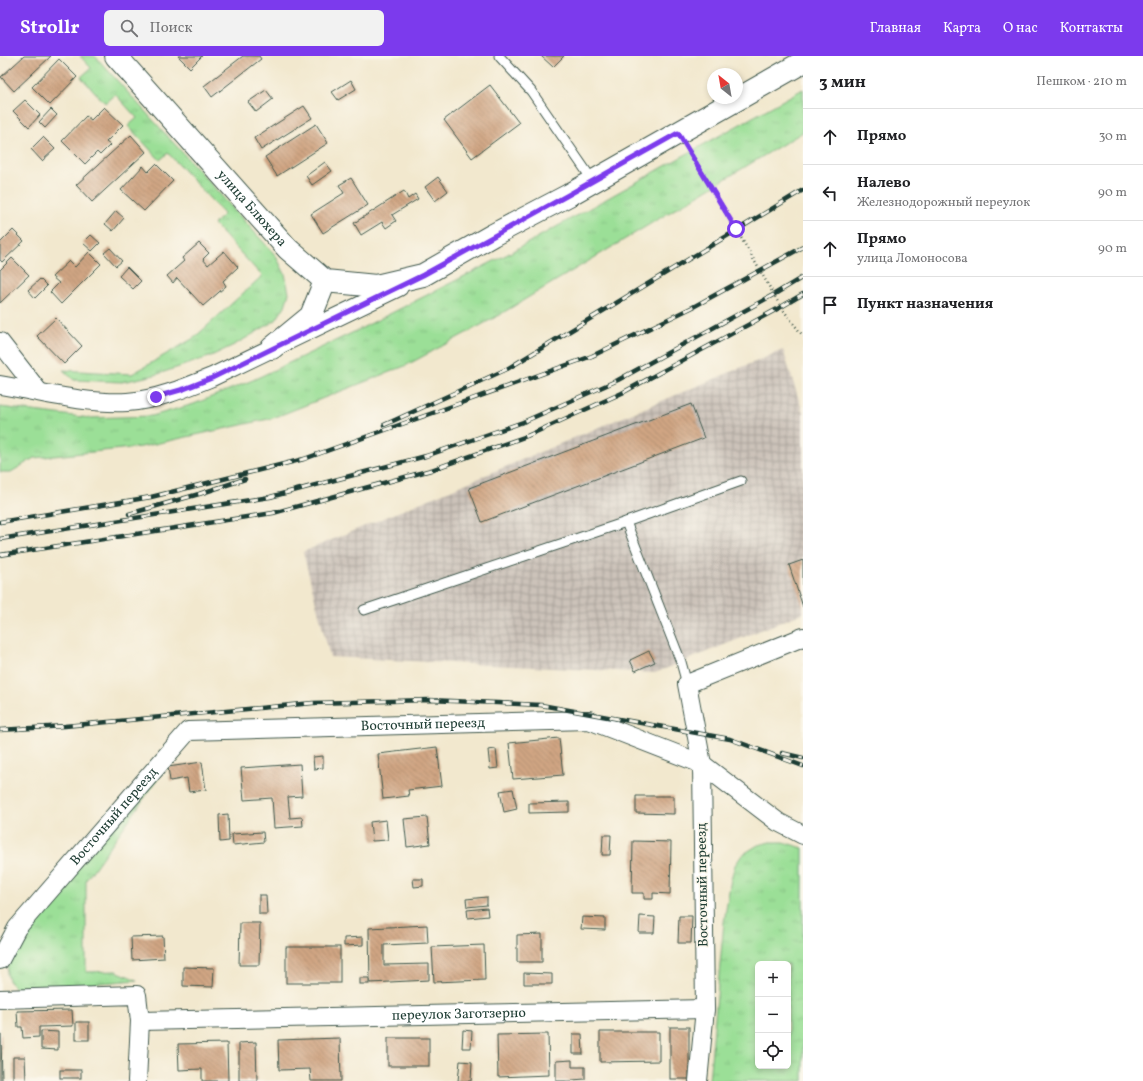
<!DOCTYPE html>
<html lang="ru">
<head>
<meta charset="utf-8">
<style>
	:root { --surface:#fff; --page:#f2f2f2; --text:#202124; --muted:#757577; --line:#e0e0e0; --accent:#7c3aed }
	body { margin:0; font-family:Vollkorn,serif; background:var(--page); color:var(--text) }
	.controls { position:absolute; right:12px; bottom:12px; display:grid; overflow:hidden; border-radius:6px; box-shadow:0 2px 6px #0003 }
	.controls button { width:36px; height:36px; display:grid; place-items:center; padding:0; border:0; border-bottom:1px solid var(--line); background:var(--surface); color:var(--text); font:20px sans-serif }
	.compass { position:absolute; left:707px; top:12px; width:36px; height:36px; border-radius:50%; background:var(--surface); box-shadow:0 2px 6px #0003; rotate:329deg }
	.stop { position:absolute; width:12px; height:12px; margin:-9px; border:3px solid #7c3aed; border-radius:50%; background:#fff }
	.stop.end { background:#7c3aed; border-color:#fff; box-shadow:0 1px 4px #0008 }
	.list { margin:0; padding:0; list-style:none }
	h2 { display:flex; justify-content:space-between; align-items:center; height:52px; margin:0; padding:0 16px; font-size:17px }
	h2 small { font-size:13px; font-weight:400; color:var(--muted) }
	.list li { display:grid; grid-template-columns:26px 1fr auto; gap:12px; align-items:center; box-sizing:border-box; height:56px; padding:0 16px; border-top:1px solid var(--line) }
	.list b { display:block; font-size:15px; white-space:nowrap }
	.list p { margin:0; font-size:13px; white-space:nowrap; color:var(--muted) }
	.list em { font-size:13px; font-style:normal; color:var(--muted) }
	.icon { flex:none; width:22px; height:22px; fill:none; stroke:currentColor; stroke-width:2; stroke-linecap:round; stroke-linejoin:round }
	.map { position:relative; flex:none; width:803px; height:1025px; overflow:hidden }
	header { display:flex; align-items:center; gap:24px; box-sizing:border-box; height:56px; padding:0 20px; background:var(--accent); color:#fff }
	header strong { font-size:19px }
	nav { display:flex; gap:22px; margin-inline-start:auto; font-size:14px }
	.search { width:280px; height:36px; background:var(--page); display:flex; align-items:center; gap:10px; box-sizing:border-box; padding:0 14px; border-radius:6px; color:var(--muted); font-size:15px }
	main { display:flex }
	aside { flex:1; background:var(--surface) }
	.map>svg:first-child { display:block }
</style>
</head>
<body>
<header>
<strong>Strollr</strong>
<div class="search"><svg class="icon" aria-label="search" viewBox="0 0 24 24"><circle cx="10" cy="10" r="6"/><path d="M15 15l6 6"/></svg>Поиск</div>
<nav><a>Главная</a><a>Карта</a><a>О нас</a><a>Контакты</a></nav>
</header>
<main>
<div class="map">
<svg width="803" height="1025" viewBox="0 0 803 1025">
	<defs>
		<pattern id="industrial-grid" width="8" height="8" patternUnits="userSpaceOnUse"><rect width="8" height="8" fill="#ccc2b9"/><path d="M0 4h8M4 0v8" fill="none" stroke="#a59f97"/></pattern>
		<pattern id="grass-tufts" width="24" height="20" patternUnits="userSpaceOnUse"><rect width="24" height="20" fill="#9bdf97"/><path d="M3 7l-1-3M5 7V3M7 7l1-3M15 17l-1-3M17 17v-4M19 17l1-3" fill="none" stroke="#85c083"/></pattern>
		<pattern id="building-back-hatch" width="6" height="6" patternUnits="userSpaceOnUse"><rect width="6" height="6" fill="#d0a583"/><path d="M-1 5l2 2M0 0l6 6M5-1l2 2" fill="none" stroke="#a8886c"/></pattern>
	</defs>
	<rect width="100%" height="100%" fill="#fbf7ec"/>
	<filter id="ink" filterUnits="userSpaceOnUse"><feTurbulence type="fractalNoise" baseFrequency=".025" numOctaves="2"/><feDisplacementMap in="SourceGraphic" scale="8" xChannelSelector="R" yChannelSelector="G"/><feConvolveMatrix kernelMatrix="1 2 1 2 8 2 1 2 1" color-interpolation-filters="sRGB"/></filter>
	<filter id="wash" filterUnits="userSpaceOnUse"><feTurbulence type="fractalNoise" baseFrequency=".012" numOctaves="4" result="noise"/><feDisplacementMap in="SourceGraphic" scale="16" xChannelSelector="R" yChannelSelector="G"/><feGaussianBlur stdDeviation="0.9" result="paint"/><feColorMatrix in="noise" values="0 0 0 0 0 0 0 0 0 0 0 0 0 0 0 0 0 1.4 0 .05"/><feComposite in="paint" operator="in"/></filter>
	<g filter="url(#wash)">
		<rect width="100%" height="100%" fill="#f2e8ce"/>
		<path fill="url(#industrial-grid)" d="M783,294L803,357V557L655,617L330,601L303,496Z"/>
		<g fill="url(#grass-tufts)" stroke="#5d8e66" fill-rule="evenodd">
			<path d="M80,0H95L276,200L285,218L289,237L285,250L276,264L258,275L236,288L209,301L155,319L122,326L74,324L63,314L132,318L194,282L262,220L214,168L224,158L168,97L160,104L128,70L137,62L115,38L105,47L81,21L91,12Z"/>
			<path d="M803,33V76L494,262L405,310L273,362L141,391L34,402L11,416H0V351L90,362L152,360L194,348L253,324L354,276L506,199Z"/>
			<path d="M170,706L86,824V916L116,915L137,924L29,933L16,932L10,927L7,918L9,903L18,887L160,708Z"/>
			<path d="M770,786H783L803,792V1025H709L724,866L731,823L735,809L742,799L758,789ZM758,908H788V1010H758Z"/>
		</g>
		<g id="blocks">
			<g fill="url(#building-back-hatch)">
				<path d="M24,0H51L14,35L1,21Z"/>
				<path d="M178,0H202L190,12Z"/>
				<path d="M243,0H259L261,3L212,41L204,30Z"/>
				<path d="M541,0H564L553,11Z"/>
				<path d="M59,3L77,21L50,49L32,31Z"/>
				<path d="M351,24L356,33L338,44L332,36Z"/>
				<path d="M490,29L519,67L472,102L444,64Z"/>
				<path d="M266,34L273,43L256,56L248,46Z"/>
				<path d="M25,44L40,59L29,71L13,55Z"/>
				<path d="M304,50L312,62L261,94L254,82Z"/>
				<path d="M104,51L123,69L106,86L110,89L100,99L97,96L85,108L62,85L86,60L91,64Z"/>
				<path d="M51,53L57,59L45,72L39,66Z"/>
				<path d="M316,68L328,87L277,120L265,101Z"/>
				<path d="M131,79L146,96L92,146L76,129Z"/>
				<path d="M43,81L55,93L42,105L31,93Z"/>
				<path d="M325,106L332,115L312,129L306,120Z"/>
				<path d="M156,108L173,125L144,155L121,134L143,110L148,116Z"/>
				<path d="M438,121L448,135L435,145L425,131Z"/>
				<path d="M351,122L368,149L323,177L311,158L344,137L339,129Z"/>
				<path d="M404,135L408,143L415,138L418,143L392,159L396,165L386,172L382,166L361,179L354,167Z"/>
				<path d="M116,155L124,162L113,175L105,168Z"/>
				<path d="M13,174L24,185L2,206L0,204V187Z"/>
				<path d="M91,179L100,187L92,195L83,187Z"/>
				<path d="M199,187L209,197L203,203L208,209L224,195L238,211L223,225L226,230L203,250L177,222L173,227L167,220L184,205L182,202Z"/>
				<path d="M110,192L122,205L116,210L104,197Z"/>
				<path d="M89,196L101,208L61,248L50,236L59,227L52,221L69,205L75,211Z"/>
				<path d="M12,202L29,219L0,247V214Z"/>
				<path d="M127,211L141,225L133,233L119,220Z"/>
				<path d="M40,223L47,230L35,242L28,234Z"/>
				<path d="M56,262L82,290L64,308L37,280Z"/>
				<path d="M691,348L704,382L482,466L469,432Z"/>
				<path d="M803,504V551L789,509Z"/>
				<path d="M649,595L655,606L635,615L630,604Z"/>
				<path d="M559,682L563,719L513,723L509,687Z"/>
				<path d="M437,691L442,730L408,734L409,740L383,743L378,698Z"/>
				<path d="M496,693L498,712L490,713L488,694Z"/>
				<path d="M323,700V712L314,713L313,701Z"/>
				<path d="M202,706L206,734L189,736L187,722L170,725L168,711Z"/>
				<path d="M300,708L302,740L288,741L290,762L302,761L303,770L274,772L272,742L244,744L241,712Z"/>
				<path d="M513,733L517,753L504,756L500,735Z"/>
				<path d="M636,740H674V758L636,757Z"/>
				<path d="M569,746V756L529,757V747Z"/>
				<path d="M228,758L229,785L220,786L219,759Z"/>
				<path d="M427,761L430,788L407,791L404,763Z"/>
				<path d="M386,764L388,784L372,785L370,766Z"/>
				<path d="M263,776L264,786L233,789L232,778Z"/>
				<path d="M603,779H611L610,799H602Z"/>
				<path d="M633,785L671,786L670,838L653,837V843H644V837H632Z"/>
				<path d="M413,823H423V830L414,831Z"/>
				<path d="M259,839H266L267,858H259Z"/>
				<path d="M487,841V849L467,851L466,843Z"/>
				<path d="M487,852L488,860L468,862L467,854Z"/>
				<path d="M640,860L655,861L654,877H639Z"/>
				<path d="M679,860H692L691,887H678Z"/>
				<path d="M582,861L605,862V874L581,873Z"/>
				<path d="M240,867H260L259,909H239Z"/>
				<path d="M427,869L428,887L384,889V909L429,908V924L370,927L369,872Z"/>
				<path d="M542,878V906H517V879Z"/>
				<path d="M163,880L164,902L132,904L131,881Z"/>
				<path d="M363,881V889L344,890V882Z"/>
				<path d="M484,889L485,924L434,926L432,891Z"/>
				<rect x="286" y="891" width="54" height="36"/>
				<path d="M183,911L214,912L213,931L183,930Z"/>
				<path d="M524,917L552,918V928H524Z"/>
				<rect x="360" y="922" width="9" height="6"/>
				<path d="M72,954L73,970L39,971V981L23,982L22,971H18L17,955Z"/>
				<rect x="76" y="966" width="13" height="18"/>
				<rect x="670" y="971" width="19" height="52"/>
				<path d="M463,974L472,975L471,992H462Z"/>
				<path d="M41,975L58,976V994L41,993Z"/>
				<path d="M600,976H659V1005L600,1006Z"/>
				<path d="M0,978H1L2,1025H0Z"/>
				<path d="M548,978L549,1019L498,1021L497,979Z"/>
				<path d="M573,978H582L583,998H573Z"/>
				<path d="M340,982L341,1025H311L310,1013L279,1014L278,984Z"/>
				<rect x="388" y="982" width="41" height="28"/>
				<path d="M256,986L257,1025H239V987Z"/>
				<path d="M227,987L228,1025H202V1013L179,1014L178,988Z"/>
				<path d="M13,1001H25L26,1025H13Z"/>
				<path d="M572,1004V1011H585V1023L572,1024V1025H556V1005Z"/>
				<path d="M460,1005L472,1006L471,1025H458Z"/>
				<rect x="60" y="1014" width="21" height="8"/>
			</g>
		</g>
	</g>
	<g filter="url(#ink)">
		<use href="#blocks" fill-opacity="0" stroke="#3f574b" stroke-width="1"/>
		<g fill="none" stroke-linecap="round" stroke-linejoin="round">
			<defs>
				<g id="service">
					<path d="M499,0L531,35L593,125"/>
					<path d="M626,466L681,606L687,628"/>
					<path d="M364,554L626,466L741,425"/>
				</g>
				<g id="minor">
					<path d="M0,286L39,336"/>
					<path d="M0,329C41,336 85,348 127,346C156,344 185,332 212,321L399,231"/>
					<path id="s1" d="M0,904L17,872L188,675L589,664L702,708L778,766L803,779"/>
					<path d="M0,943L137,939L140,965L137,1025"/>
					<path id="s2" d="M140,965L705,953"/>
					<path d="M698,1025L705,953L702,708L687,628L803,581"/>
				</g>
				<g id="tertiary">
					<path id="s3" d="M116,0L288,193L325,225L376,230L423,219L493,179L569,139L803,6"/>
					<path d="M272,292L311,260L325,225"/>
				</g>
			</defs>
			<use href="#service" stroke="#3f574b" stroke-width="11"/>
			<use href="#minor" stroke="#3f574b" stroke-width="20"/>
			<use href="#tertiary" stroke="#3f574b" stroke-width="24"/>
			<path stroke="#3f574b" stroke-width="2.5" stroke-dasharray="1 3" stroke-linecap="butt" d="M690,96L736,173L781,251L803,280"/>
			<use href="#service" stroke="#fff" stroke-width="9"/>
			<use href="#minor" stroke="#fff" stroke-width="18"/>
			<use href="#tertiary" stroke="#fff" stroke-width="22"/>
			<defs>
				<g id="rail">
					<path d="M384,369L507,313L803,134"/>
					<path d="M129,458L199,438L245,423"/>
					<path d="M0,466L151,441L304,403L592,300L693,251L803,191"/>
					<path d="M0,483L270,441L426,400L523,366L618,324L773,239L803,221"/>
					<path d="M0,499L273,457L431,414L527,380L622,337L781,251L803,238"/>
					<path d="M0,674L65,670L313,647L429,644L541,649L730,683L803,710"/>
					<path d="M782,697L803,702"/>
				</g>
			</defs>
			<use href="#rail" stroke="#1f3d34" stroke-width="4.5"/>
			<use href="#rail" stroke="#fbf7ec" stroke-width="3" stroke-dasharray="9" stroke-linecap="butt"/>
		</g>
	</g>
	<g fill="none" stroke-linecap="round" stroke-linejoin="round" filter="url(#ink)">
		<path stroke="#7c3aed" stroke-width="5" d="M156,341L184,333L212,322L423,219L568,139L678,77L736,173"/>
	</g>
	<g text-anchor="middle" dominant-baseline="central" stroke-width="3" stroke-linejoin="round" paint-order="stroke">
		<g font-size="14" fill="#1f3d34" stroke="#fbf7ec">
			<text stroke="none"><textPath href="#s3" startOffset="204">улица Блюхера</textPath></text>
			<text stroke="none"><textPath href="#s1" startOffset="532">Восточный переезд</textPath></text>
			<text stroke="none"><textPath href="#s1" startOffset="184">Восточный переезд</textPath></text>
			<text transform="translate(703 829) rotate(-91)">Восточный переезд</text>
			<text stroke="none"><textPath href="#s2" startOffset="319">переулок Заготзерно</textPath></text>
		</g>
	</g>
</svg>
<div class="controls">
<button>+</button>
<button>−</button>
<button><svg class="icon" aria-label="locate" viewBox="0 0 24 24"><circle cx="12" cy="12" r="6"/><path d="M12 2v4M12 18v4M2 12h4M18 12h4"/></svg></button>
</div>
<svg class="compass" viewBox="-18 -18 36 36"><path d="M0-13l5 13h-10z" fill="#e53935"/><path d="M0 13l5-13h-10z" fill="#757577"/></svg>
<div class="stop" style="left:736px;top:173px"></div>
<div class="stop end" style="left:156px;top:341px"></div>
</div>
<aside>
<h2>3 мин<small>Пешком · 210 m</small></h2>
<ul class="list">
<li><svg class="icon" aria-label="ahead" viewBox="0 0 24 24"><path d="M12 20V5M6 11l6-6 6 6"/></svg><div><b>Прямо</b></div><em>30 m</em></li>
<li><svg class="icon" aria-label="left" viewBox="0 0 24 24"><path d="M17 20v-9H6M10 6l-5 5 5 5"/></svg><div><b>Налево</b><p>Железнодорожный переулок</p></div><em>90 m</em></li>
<li><svg class="icon" aria-label="ahead" viewBox="0 0 24 24"><path d="M12 20V5M6 11l6-6 6 6"/></svg><div><b>Прямо</b><p>улица Ломоносова</p></div><em>90 m</em></li>
<li><svg class="icon" aria-label="arrive" viewBox="0 0 24 24"><path d="M6 21V4h12l-3 4 3 4H6"/></svg><div><b>Пункт назначения</b></div></li>
</ul>
</aside>
</main>
</body>
</html>
